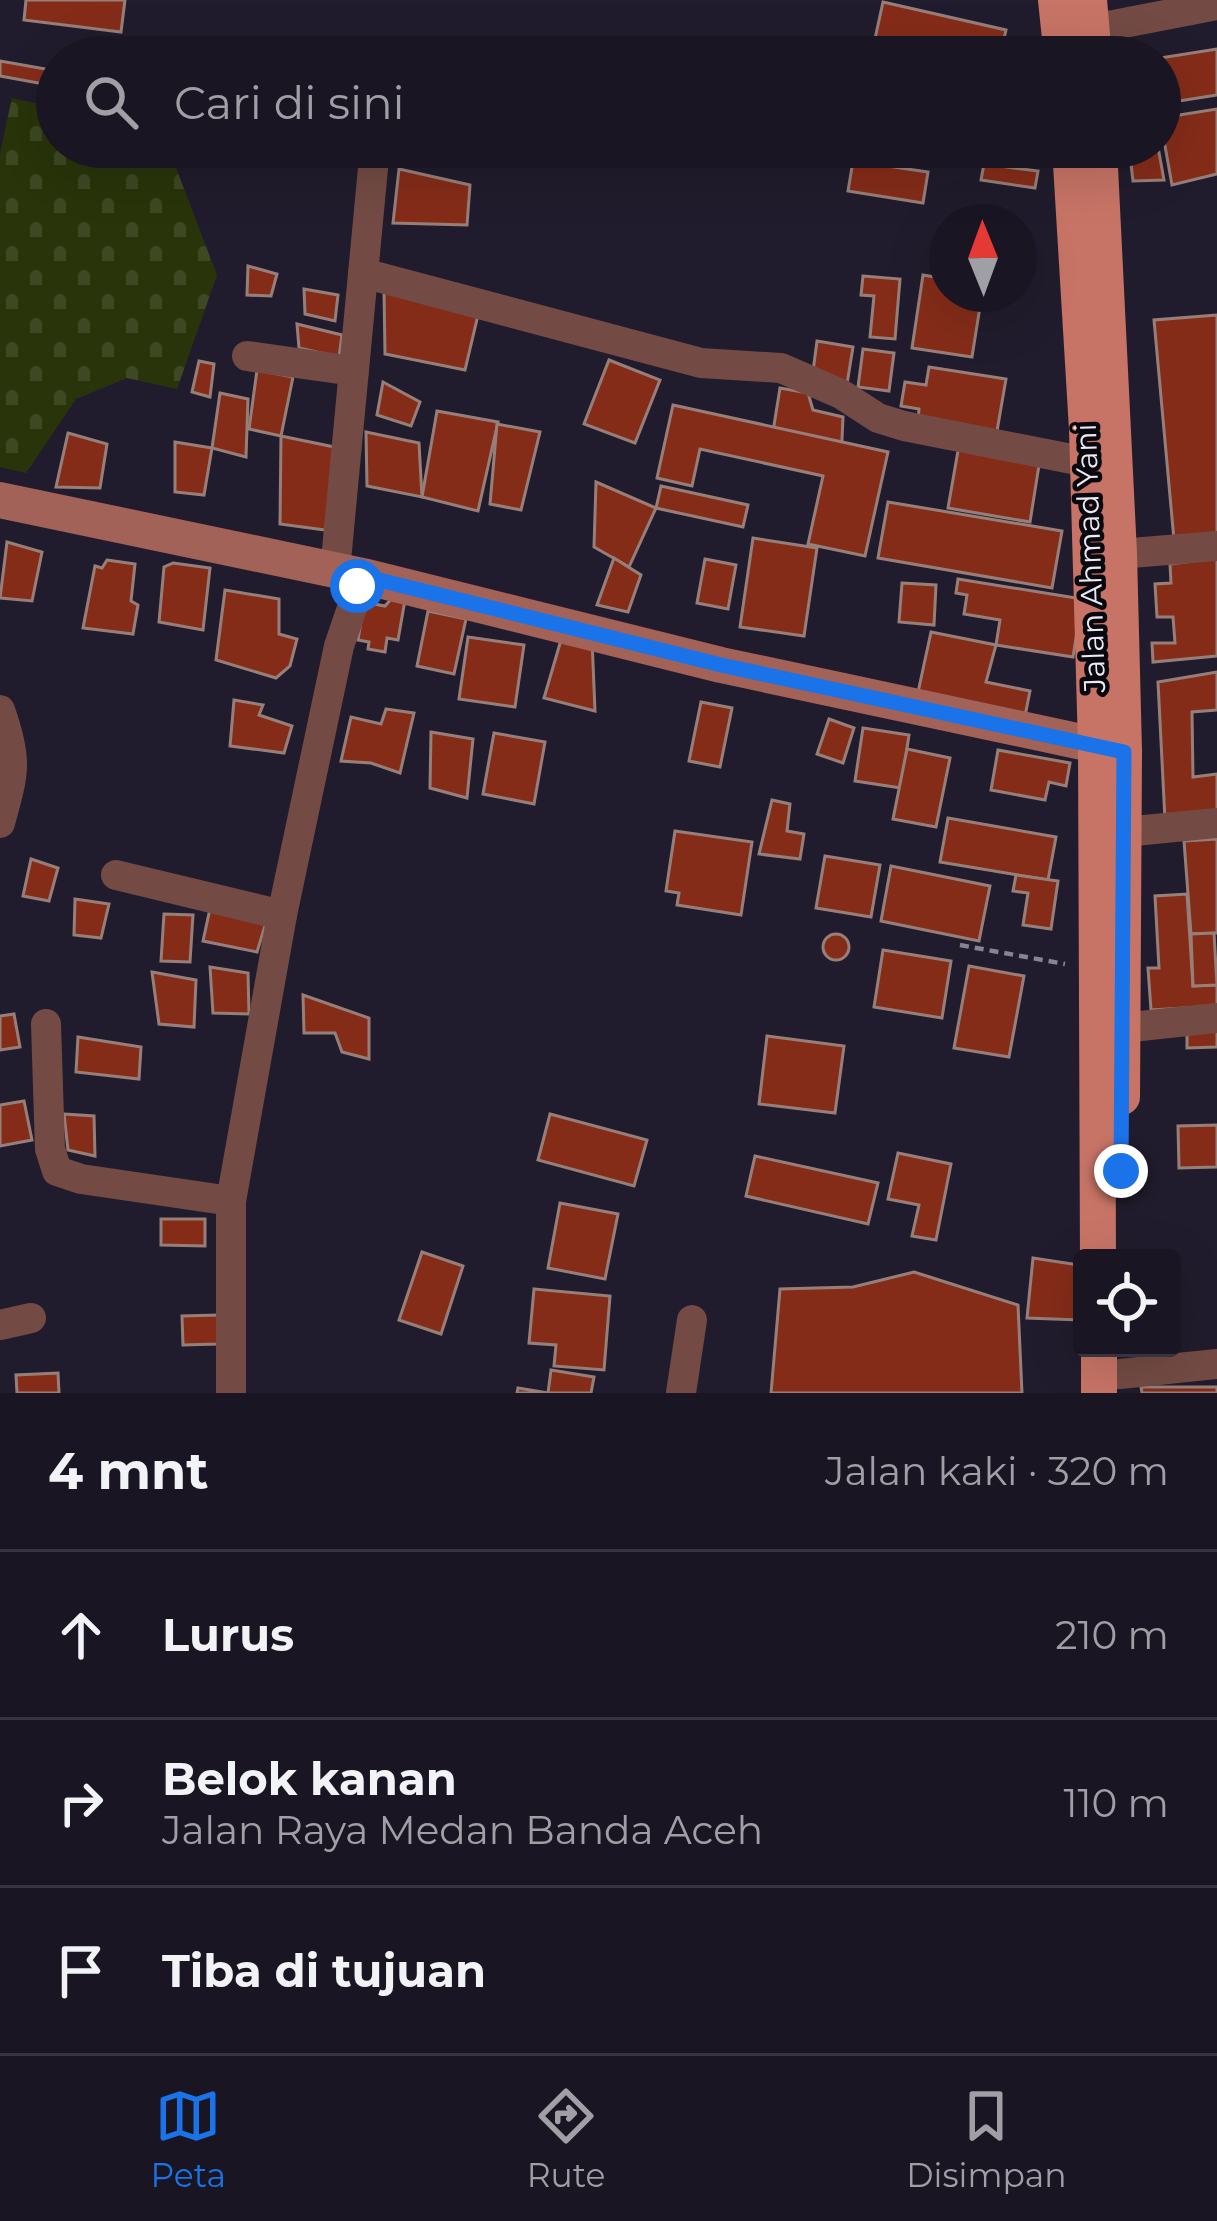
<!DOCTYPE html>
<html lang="id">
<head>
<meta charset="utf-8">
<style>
	:root { --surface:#191522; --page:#26222f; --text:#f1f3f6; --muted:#9f9fa5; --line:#373440; --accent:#1a73e8 }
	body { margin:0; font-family:Montserrat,sans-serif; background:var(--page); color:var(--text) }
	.controls { position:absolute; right:36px; bottom:36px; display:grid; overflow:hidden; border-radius:12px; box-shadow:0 12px 48px #0002 }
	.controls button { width:108px; height:108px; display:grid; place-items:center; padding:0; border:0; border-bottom:3px solid var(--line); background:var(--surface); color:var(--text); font:60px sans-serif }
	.compass { position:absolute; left:929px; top:204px; width:108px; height:108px; border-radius:50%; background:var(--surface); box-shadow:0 12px 48px #0002; rotate:359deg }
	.stop { position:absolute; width:36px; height:36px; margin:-27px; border:9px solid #1a73e8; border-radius:50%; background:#fff }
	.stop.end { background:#1a73e8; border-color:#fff; box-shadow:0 3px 12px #0008 }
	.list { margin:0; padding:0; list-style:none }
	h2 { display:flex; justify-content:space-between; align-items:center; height:156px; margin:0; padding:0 48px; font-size:51px }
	h2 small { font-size:39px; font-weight:400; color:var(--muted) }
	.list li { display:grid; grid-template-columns:78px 1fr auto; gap:36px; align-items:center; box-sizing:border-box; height:168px; padding:0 48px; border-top:3px solid var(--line) }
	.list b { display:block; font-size:45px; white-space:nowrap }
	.list p { margin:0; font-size:39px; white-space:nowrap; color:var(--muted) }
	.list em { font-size:39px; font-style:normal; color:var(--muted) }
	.icon { flex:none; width:66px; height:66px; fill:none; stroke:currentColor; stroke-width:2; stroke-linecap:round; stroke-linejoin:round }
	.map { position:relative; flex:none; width:1217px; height:1393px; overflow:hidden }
	.search { position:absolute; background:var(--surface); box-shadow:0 12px 48px #0002; left:36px; right:36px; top:36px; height:132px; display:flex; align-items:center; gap:30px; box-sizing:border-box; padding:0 42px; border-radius:66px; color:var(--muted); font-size:45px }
	.sheet { height:660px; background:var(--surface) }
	nav { display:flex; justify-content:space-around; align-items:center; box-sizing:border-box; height:168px; border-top:3px solid var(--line); background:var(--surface); font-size:33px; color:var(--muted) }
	nav a { display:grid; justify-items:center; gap:6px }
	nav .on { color:var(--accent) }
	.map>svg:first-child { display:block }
</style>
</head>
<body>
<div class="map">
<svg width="1217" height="1393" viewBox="0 0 1217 1393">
	<defs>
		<pattern id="cemetery-stones" width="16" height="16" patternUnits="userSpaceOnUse" patternTransform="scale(3)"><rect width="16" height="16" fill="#29340a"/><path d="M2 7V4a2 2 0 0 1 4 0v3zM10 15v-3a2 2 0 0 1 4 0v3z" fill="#3e4822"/></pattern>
	</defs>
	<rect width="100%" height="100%" fill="#211c2d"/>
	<path fill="url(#cemetery-stones)" d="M12,98L57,108V147H168L217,275L177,389L127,378L76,399L26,473L0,467V153Z"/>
	<g fill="#852c19" stroke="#977f79" stroke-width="3">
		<path d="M26,0H125L121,32L24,20Z"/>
		<path d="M883,2L1006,30L1000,57H871Z"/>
		<path d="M1217,49V95L1160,104V58Z"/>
		<path d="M0,61L51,70L49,85L0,76Z"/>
		<path d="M1217,109V174L1172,185L1160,118Z"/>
		<path d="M912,147H980L977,161Z"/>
		<path d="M1129,147H1158L1164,180L1133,181Z"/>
		<path d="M853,161L928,172L923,203L848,191Z"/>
		<path d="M984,164L1038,171L1035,188L981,180Z"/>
		<path d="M399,169L470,185L467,225L393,223Z"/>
		<path d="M248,266L277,274L271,296L247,295Z"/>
		<path d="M923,275L947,279V294H982L972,357L912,348Z"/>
		<path d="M863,276L900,279L895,339L870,337L874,296L861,295Z"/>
		<path d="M304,289L338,295L335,321L305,314Z"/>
		<path d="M384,291L478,315L465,370L385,354Z"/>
		<path d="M1217,315V536L1174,540L1154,320Z"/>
		<path d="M297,324L342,335L339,357L299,348Z"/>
		<path d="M817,341L853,347L847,384L812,379Z"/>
		<path d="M863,349L894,353L889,391L858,387Z"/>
		<path d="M609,360L660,380L635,443L584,424Z"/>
		<path d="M199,361L214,364L210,397L192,392Z"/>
		<path d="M929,367L1006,379L997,431L918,419L919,409L901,406L905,382L926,385Z"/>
		<path d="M257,370L293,377L281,436L249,429Z"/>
		<path d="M383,382L420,402L411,426L377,415Z"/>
		<path d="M780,388L808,393L813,410L843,417L841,462L770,450Z"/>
		<path d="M220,393L248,399L246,457L212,448Z"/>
		<path d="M673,405L888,452L865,556L808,544L823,476L700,449L692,486L657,478Z"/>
		<path d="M437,411L498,422L478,511L422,497Z"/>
		<path d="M497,424L540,432L521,510L490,504Z"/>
		<path d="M366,432L419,443L422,497L367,486Z"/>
		<path d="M68,433L107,444L100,488L56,487Z"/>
		<path d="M281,436L344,449L325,530L280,524Z"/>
		<path d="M175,442L212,448L204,495L175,492Z"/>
		<path d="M959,445L1040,459L1030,522L948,508Z"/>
		<path d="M596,482L656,508L629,567L594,547Z"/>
		<path d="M661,486L748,505L743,527L656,508Z"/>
		<path d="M888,502L1062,531L1052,588L878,558Z"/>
		<path d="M753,538L817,548L804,636L740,627Z"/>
		<path d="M7,542L42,552L32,601L0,598Z"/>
		<path d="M614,558L641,575L628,612L597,605Z"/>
		<path d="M1217,558V656L1153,662L1152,643H1175L1173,617H1157L1155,584L1171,583L1170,564Z"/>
		<path d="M705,559L736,565L728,609L697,603Z"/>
		<path d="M107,560L135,564L131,601L138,605L133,634L83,628L95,566L102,568Z"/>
		<path d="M173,563L210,568L203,630L159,622L164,567Z"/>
		<path d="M958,579L1082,599L1073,657L996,645L1000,620L964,614L967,595L956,593Z"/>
		<path d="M902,583L936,585L934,625L899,622Z"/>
		<path d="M225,590L279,599V634L297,639L290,666L276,678L216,660Z"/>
		<path d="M392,598L405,600L398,640L387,638L385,652L368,649L369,642L358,640L364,602L385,606Z"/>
		<path d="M428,611L466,619L454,674L417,666Z"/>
		<path d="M931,632L996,645L986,682L1030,691L1024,721L917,697Z"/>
		<path d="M468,637L524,645L515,707L459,699Z"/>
		<path d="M592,639L595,711L544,698L561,640Z"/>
		<path d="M1217,672V710L1192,712L1193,777L1217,774V812L1165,820L1158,682Z"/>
		<path d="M234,700L263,705L259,715L292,726L284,753L230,746Z"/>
		<path d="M701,702L732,708L720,767L689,761Z"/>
		<path d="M386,709L414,713L400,773L371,763L341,761L351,717L381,724Z"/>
		<path d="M829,719L854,728L843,763L817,754Z"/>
		<path d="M863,728L909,735L901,788L855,781Z"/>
		<path d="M431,732L473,739L467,798L430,788Z"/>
		<path d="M494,733L545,742L534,804L483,794Z"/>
		<path d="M907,749L950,758L936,827L893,819Z"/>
		<path d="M998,750L1070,763L1066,786L1049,782L1045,800L991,790Z"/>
		<path d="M772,800L790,804L787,831L804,834L800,859L759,854Z"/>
		<path d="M948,818L1056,837L1048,880L940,862Z"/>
		<path d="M675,831L752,842L741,915L677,905L679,893L666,891Z"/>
		<path d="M1217,839V933L1191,934L1184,841Z"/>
		<path d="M825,856L880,865L871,917L816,908Z"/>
		<path d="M31,859L58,868L49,901L23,896Z"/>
		<path d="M891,866L990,886L979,941L881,921Z"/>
		<path d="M1016,875L1058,881L1051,929L1023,925L1028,893L1013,891Z"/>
		<path d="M1187,894L1193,986L1217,985V1006L1151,1010L1148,968H1159L1155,896Z"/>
		<path d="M75,899L109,904L101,938L74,935Z"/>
		<path d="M211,904L268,916L257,952L203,941Z"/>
		<path d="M164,914L193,915L190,962L161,961Z"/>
		<path d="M1214,933L1217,985L1193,986L1191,934Z"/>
		<circle cx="836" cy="947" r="13"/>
		<path d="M883,950L951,961L942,1018L874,1007Z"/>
		<path d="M969,966L1024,976L1009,1057L954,1048Z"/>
		<path d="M210,967L248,973L249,1014L213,1013Z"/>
		<path d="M152,972L196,980L194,1027L159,1024Z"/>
		<path d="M303,995L369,1018V1059L342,1052L335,1033H304Z"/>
		<path d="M14,1014L20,1047L0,1050V1016Z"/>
		<path d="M1217,1028V1047L1187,1048V1029Z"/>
		<path d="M767,1036L844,1046L835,1113L759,1104Z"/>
		<path d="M78,1037L141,1047L139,1079L76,1072Z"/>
		<path d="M24,1101L32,1140L0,1146V1105Z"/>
		<path d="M64,1114L94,1116L95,1156L68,1150Z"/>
		<path d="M550,1114L647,1140L634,1186L538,1160Z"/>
		<path d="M1217,1125V1167L1179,1168L1178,1126Z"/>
		<path d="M898,1153L951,1164L936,1240L912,1236L919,1205L888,1199Z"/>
		<path d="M755,1156L878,1183L868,1224L746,1196Z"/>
		<path d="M560,1203L618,1214L605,1279L548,1268Z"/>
		<path d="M161,1219H205V1246L161,1245Z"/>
		<path d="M422,1252L463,1266L441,1334L399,1320Z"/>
		<path d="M1033,1258L1079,1265V1320L1027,1318Z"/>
		<path d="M914,1272L1018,1305L1022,1393H771L780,1289L853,1287Z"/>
		<path d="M534,1289L610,1296L604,1370L554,1366L556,1345L529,1343Z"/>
		<path d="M218,1315V1344L183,1345L182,1316Z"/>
		<path d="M551,1370L594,1377L591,1393H517L518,1388L548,1393Z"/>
		<path d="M58,1373L59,1393H17L16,1375Z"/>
		<path d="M1141,1387H1217V1393H1142Z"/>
	</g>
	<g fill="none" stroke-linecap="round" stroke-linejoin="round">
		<path stroke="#878391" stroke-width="4.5" stroke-dasharray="9 6" stroke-linecap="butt" d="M960,945L1065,964"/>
		<g stroke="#734b44" stroke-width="30">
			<path d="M1072,33L1217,5"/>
			<path d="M363,273L701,363L781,368L841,394L878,418L904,426L1087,462"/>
			<path d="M247,356L354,371"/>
			<path d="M1119,554L1217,546"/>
			<path d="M335,571L375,147"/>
			<path d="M0,710C18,761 14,772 0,823"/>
			<path d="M1124,832L1217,823"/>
			<path d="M116,875L282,915"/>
			<path d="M46,1024L50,1149L57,1171L81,1179L231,1201"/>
			<path d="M1122,1028L1217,1018"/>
			<path d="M0,1325L31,1318"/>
			<path d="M1120,1374L1217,1364"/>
			<path d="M231,1393V1201L282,915L339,646L363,576"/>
			<path d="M681,1393L692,1320"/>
		</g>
		<path stroke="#a36258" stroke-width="36" d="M0,500L363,576L721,665L1124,751"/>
		<g stroke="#c77466" stroke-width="36">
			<path d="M1056,0L1062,57"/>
			<path d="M1089,0L1094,57"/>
			<path d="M1070,147L1087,429L1096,746L1098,1258"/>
			<path d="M1099,147L1119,554L1124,751L1122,1097"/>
			<path d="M1099,1348V1393"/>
		</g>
	</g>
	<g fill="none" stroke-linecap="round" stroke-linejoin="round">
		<path stroke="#1a73e8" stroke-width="15" d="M357,586L363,576L721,665L1124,752L1121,1171"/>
	</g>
	<g text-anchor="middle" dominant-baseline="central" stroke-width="9" stroke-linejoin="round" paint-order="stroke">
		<g font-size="30" fill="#ece9f4" stroke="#0a080f">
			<text transform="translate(1090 558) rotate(-92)">Jalan Ahmad Yani</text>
		</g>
	</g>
</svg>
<div class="controls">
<button><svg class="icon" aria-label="locate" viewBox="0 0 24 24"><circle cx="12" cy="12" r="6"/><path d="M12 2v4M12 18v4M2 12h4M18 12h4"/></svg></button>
</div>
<svg class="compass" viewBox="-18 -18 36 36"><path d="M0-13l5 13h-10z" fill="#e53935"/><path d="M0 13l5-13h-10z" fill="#9f9fa5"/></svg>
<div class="stop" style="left:357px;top:586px"></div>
<div class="stop end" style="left:1121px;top:1171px"></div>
<div class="search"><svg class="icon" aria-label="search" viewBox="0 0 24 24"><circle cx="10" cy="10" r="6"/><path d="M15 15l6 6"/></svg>Cari di sini</div>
</div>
<section class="sheet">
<h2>4 mnt<small>Jalan kaki · 320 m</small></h2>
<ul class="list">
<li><svg class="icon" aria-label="ahead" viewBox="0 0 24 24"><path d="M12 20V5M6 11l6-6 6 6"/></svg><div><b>Lurus</b></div><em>210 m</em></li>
<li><svg class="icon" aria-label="right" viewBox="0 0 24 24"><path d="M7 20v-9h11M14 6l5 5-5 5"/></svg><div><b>Belok kanan</b><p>Jalan Raya Medan Banda Aceh</p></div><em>110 m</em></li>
<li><svg class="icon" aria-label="arrive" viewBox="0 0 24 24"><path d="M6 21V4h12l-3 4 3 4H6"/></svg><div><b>Tiba di tujuan</b></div></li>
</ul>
</section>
<nav>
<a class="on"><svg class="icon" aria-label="map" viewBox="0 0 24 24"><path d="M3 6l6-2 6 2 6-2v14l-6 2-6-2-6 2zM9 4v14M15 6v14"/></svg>Peta</a>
<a><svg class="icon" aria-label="directions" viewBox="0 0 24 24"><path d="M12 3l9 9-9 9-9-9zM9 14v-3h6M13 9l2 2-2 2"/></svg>Rute</a>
<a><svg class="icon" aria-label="saved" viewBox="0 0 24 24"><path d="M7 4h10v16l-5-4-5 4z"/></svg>Disimpan</a>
</nav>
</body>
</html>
